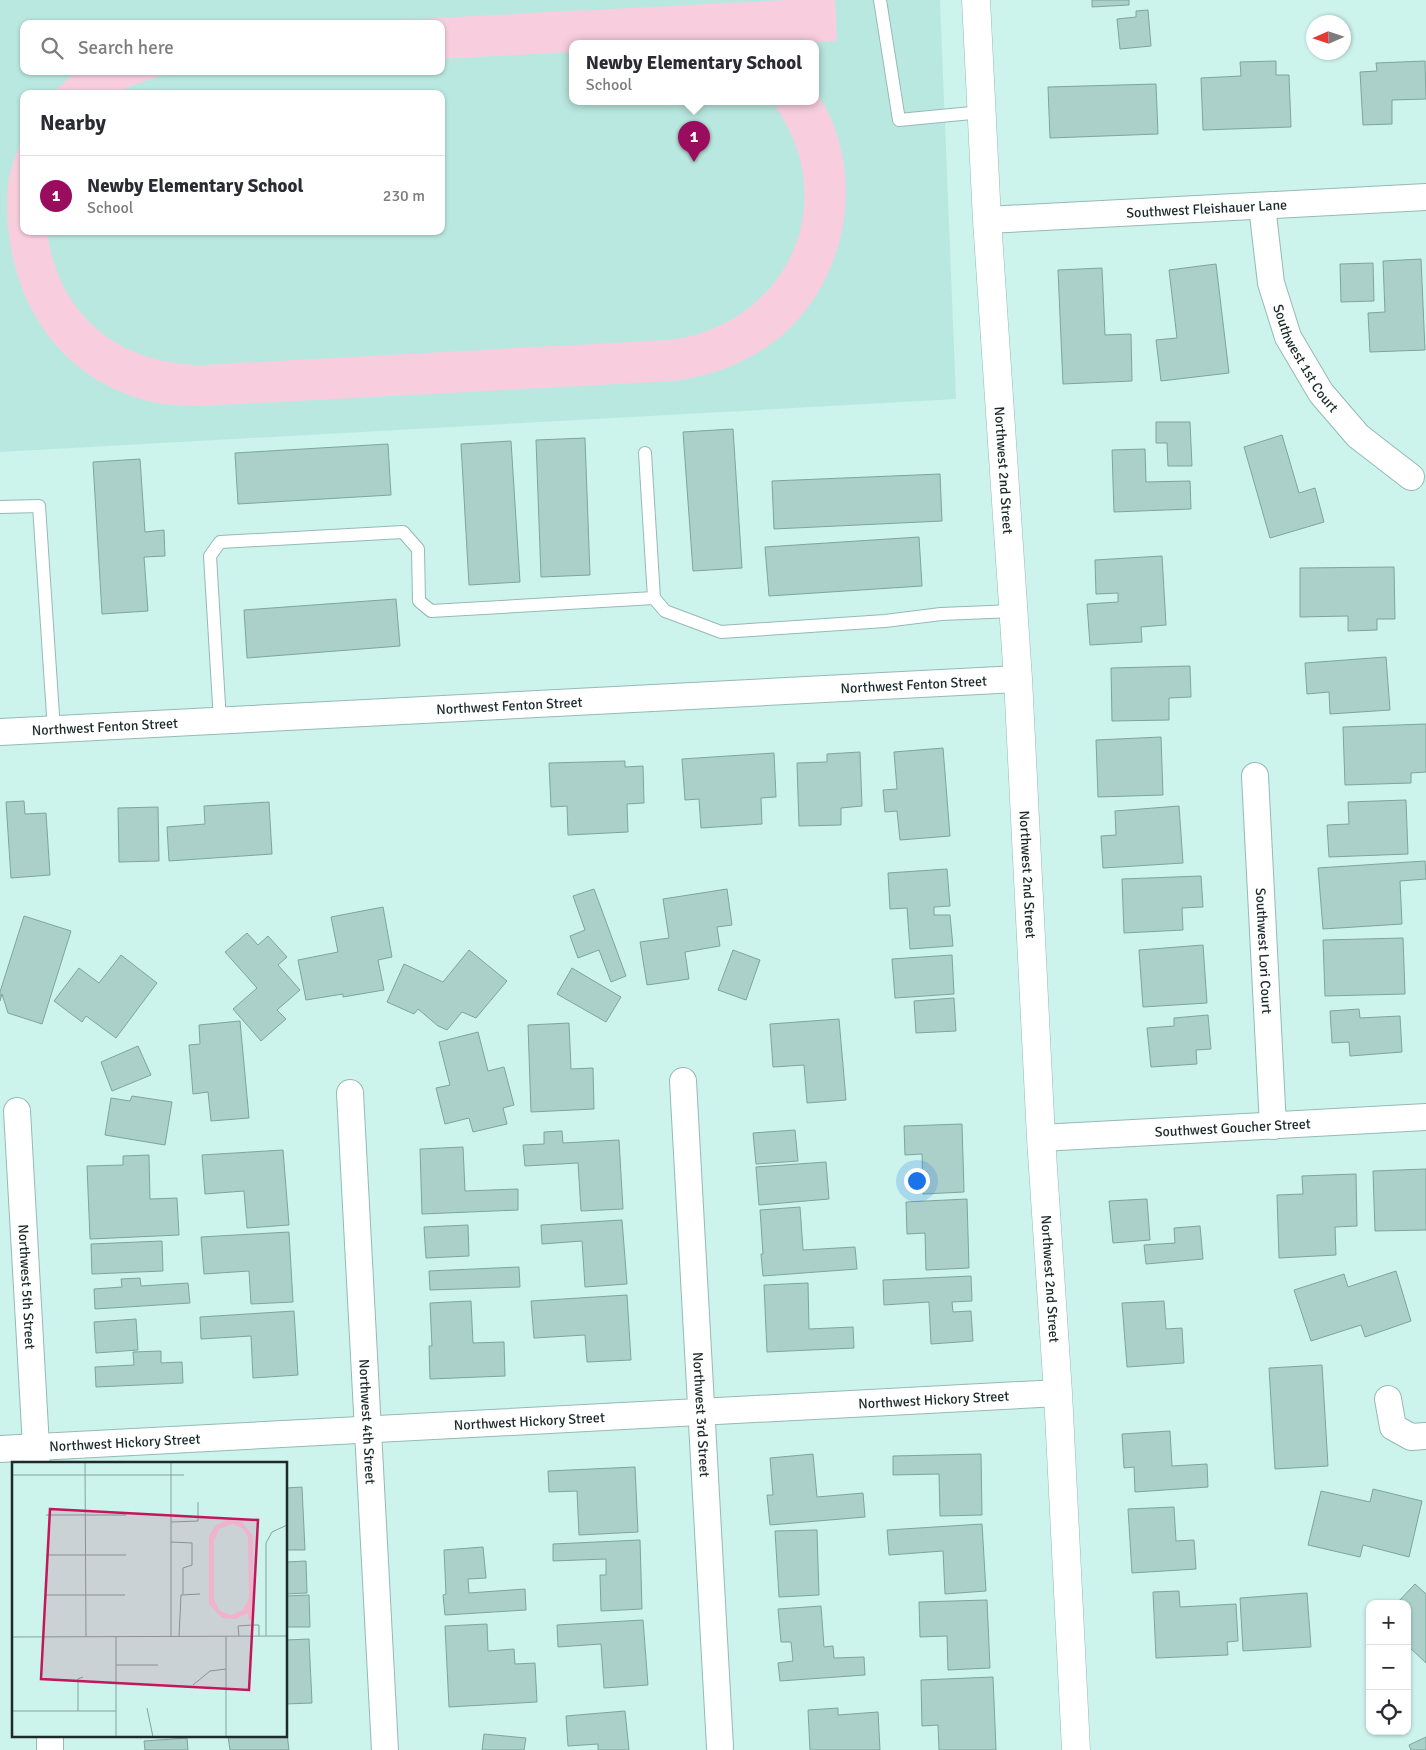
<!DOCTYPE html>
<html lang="en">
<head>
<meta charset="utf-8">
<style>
	:root { --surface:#fff; --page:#f2f2f3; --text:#2b2b33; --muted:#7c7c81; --line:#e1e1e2; --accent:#9a0c5e }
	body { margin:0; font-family:Signika,sans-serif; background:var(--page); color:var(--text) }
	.controls { position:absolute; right:15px; bottom:15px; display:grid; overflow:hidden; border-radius:10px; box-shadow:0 1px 4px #0004 }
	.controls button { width:45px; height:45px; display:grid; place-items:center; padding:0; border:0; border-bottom:1px solid var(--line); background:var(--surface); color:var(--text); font:25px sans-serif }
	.compass { position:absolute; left:1306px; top:15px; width:45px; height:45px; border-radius:50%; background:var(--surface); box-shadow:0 1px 4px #0004; rotate:267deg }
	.you { position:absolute; left:916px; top:1180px; width:18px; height:18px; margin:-12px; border:4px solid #fff; border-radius:50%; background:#1a73e8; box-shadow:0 0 0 8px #1a73e833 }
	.badge { display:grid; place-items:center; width:32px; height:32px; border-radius:50%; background:var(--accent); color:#fff; font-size:16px; font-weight:700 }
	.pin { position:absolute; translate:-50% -41px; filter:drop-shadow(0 1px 2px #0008) }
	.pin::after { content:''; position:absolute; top:26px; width:18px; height:15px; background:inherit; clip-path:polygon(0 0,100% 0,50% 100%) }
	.popup { position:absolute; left:569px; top:40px; width:250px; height:65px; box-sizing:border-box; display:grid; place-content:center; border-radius:10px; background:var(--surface); filter:drop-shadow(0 1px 4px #0005); font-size:16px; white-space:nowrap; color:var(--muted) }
	.popup b { font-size:19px; color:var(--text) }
	.popup::after { content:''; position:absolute; left:50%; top:100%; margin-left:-10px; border:10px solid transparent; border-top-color:var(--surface) }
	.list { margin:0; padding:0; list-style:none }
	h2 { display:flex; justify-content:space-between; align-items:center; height:65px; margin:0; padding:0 20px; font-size:21px }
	h2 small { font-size:16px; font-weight:400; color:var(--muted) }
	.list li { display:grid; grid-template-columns:32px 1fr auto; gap:15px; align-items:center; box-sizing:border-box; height:80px; padding:0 20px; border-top:1px solid var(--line) }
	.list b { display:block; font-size:19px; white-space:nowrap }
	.list p { margin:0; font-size:16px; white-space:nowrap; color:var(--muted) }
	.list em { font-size:16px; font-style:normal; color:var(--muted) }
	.icon { flex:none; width:28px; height:28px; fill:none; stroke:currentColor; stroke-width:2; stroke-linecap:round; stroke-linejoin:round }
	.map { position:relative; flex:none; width:1426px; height:1750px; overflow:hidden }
	.search { position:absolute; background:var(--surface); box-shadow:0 1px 4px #0004; left:20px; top:20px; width:425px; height:55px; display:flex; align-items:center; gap:12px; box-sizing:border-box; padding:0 18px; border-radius:10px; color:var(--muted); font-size:19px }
	.panel { position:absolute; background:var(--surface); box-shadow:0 1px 4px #0004; left:20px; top:90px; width:425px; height:145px; border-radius:10px }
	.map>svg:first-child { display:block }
</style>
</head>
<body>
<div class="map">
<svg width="1426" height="1750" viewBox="0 0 1426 1750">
	<rect width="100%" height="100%" fill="#ccf3ec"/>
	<path fill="#b9e8e0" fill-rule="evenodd" d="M0,0H940L956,399L0,452ZM24,24H441V71H24ZM573,43H815V101H573ZM24,94H441V231H24Z"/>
	<g fill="#f8cede">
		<path d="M786,0H835L837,41L800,43H573V52L441,59V24H318Z"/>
		<path d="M76,71H202L165,74L131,86L117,94H52Z"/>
		<path d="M815,91C868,165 850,278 781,336C750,362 714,375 674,381L200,406C176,406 152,404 129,395C41,363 0,274 8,183C11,166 17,151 24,136V231H47C58,315 117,363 200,365L670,340C790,324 845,197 771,101H815Z"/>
	</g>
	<g fill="#aad0c9" stroke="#7fa49e">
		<path d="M1092,0H1129V5L1092,7Z"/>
		<path d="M1148,10L1151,46L1120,49L1117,19L1136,17V11Z"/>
		<path d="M1276,61V75H1289L1291,127L1203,130L1201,78L1241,76L1240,62Z"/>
		<path d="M1425,61L1426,99L1392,100V124L1363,125L1360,72L1377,71L1376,63Z"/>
		<path d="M1156,84L1158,134L1050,138L1048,87Z"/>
		<path d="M1421,259L1425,350L1370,352L1368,313L1385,312L1383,261Z"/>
		<path d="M1373,263L1374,301L1341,302L1340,264Z"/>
		<path d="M1216,264L1229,373L1161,381L1156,340L1177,338L1169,270Z"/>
		<path d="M1102,268L1105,335L1131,334L1132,381L1063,384L1058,270Z"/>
		<path d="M1156,422H1190L1192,466H1168L1167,443H1156Z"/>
		<path d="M733,429L742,568L693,571L683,432Z"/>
		<path d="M1282,435L1299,493L1315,488L1324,522L1270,538L1244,447Z"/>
		<path d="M585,438L590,575L541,577L536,440Z"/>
		<path d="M511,441L520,582L469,585L461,444Z"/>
		<path d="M388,444L391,495L238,504L235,453Z"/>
		<path d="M1145,449L1146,482L1190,481L1191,509L1114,512L1112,450Z"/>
		<path d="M140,459L145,532L164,530L165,556L144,557L148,611L102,614L93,462Z"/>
		<path d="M940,474L942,521L774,529L772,481Z"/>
		<path d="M919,537L922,586L769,596L765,547Z"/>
		<path d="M1162,556L1166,625L1141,627L1142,642L1090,645L1087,604L1118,602V593L1096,594L1095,560Z"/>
		<path d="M1394,567L1395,619H1377V630L1348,631V616L1300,617V568Z"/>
		<path d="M396,599L400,646L247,658L244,610Z"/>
		<path d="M1386,657L1390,710L1330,714L1329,692L1307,694L1305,663Z"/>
		<path d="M1190,666L1191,697L1169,698V720L1112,721L1111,668Z"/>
		<path d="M1426,724V772L1411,773V783L1345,785L1343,727Z"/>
		<path d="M1161,737L1163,795L1098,797L1096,740Z"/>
		<path d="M943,748L950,836L900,840L897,811L885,812L883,790L897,789L894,752Z"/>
		<path d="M860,752L862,806L841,808V825L799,826L797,763L827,762V754Z"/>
		<path d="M774,753L776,797L761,798L762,824L701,828L699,799L685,800L682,759Z"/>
		<path d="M625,761V767L643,766L644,803L627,804L628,832L568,835L567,806L551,807L549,763Z"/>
		<path d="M1406,800L1408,854L1329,857L1327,825L1349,824L1348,802Z"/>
		<path d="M24,801L25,814L46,813L50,875L11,878L6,802Z"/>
		<path d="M269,802L272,854L169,861L167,827L205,824L204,806Z"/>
		<path d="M1179,806L1183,863L1103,868L1101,836L1116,835L1115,811Z"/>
		<path d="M158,807L159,861L119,862L118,808Z"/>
		<path d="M1425,861L1426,879L1400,881L1402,924L1323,929L1318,868Z"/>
		<path d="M947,869L950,906L934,907V915H950L953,946L910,949L907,908L890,909L888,873Z"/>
		<path d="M1201,876L1203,907L1182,908L1183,930L1124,933L1122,879Z"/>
		<path d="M594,889L626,976L611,982L599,950L578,958L570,936L585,930L573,896Z"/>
		<path d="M727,889L732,925L717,927L720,946L685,952L689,979L647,985L640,942L669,938L663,899Z"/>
		<path d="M383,907L392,957L378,960L384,990L343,997V994L306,1000L298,960L338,952L331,917Z"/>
		<path d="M24,916L71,931L42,1024L8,1013L2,994L0,1001V992Z"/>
		<path d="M247,933L258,945L268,936L287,957L278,965L300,990L277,1010L286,1019L261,1041L233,1009L257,988L225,952Z"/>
		<path d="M1403,938L1405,994L1325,996L1323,940Z"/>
		<path d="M1203,945L1207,1003L1143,1007L1139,950Z"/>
		<path d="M469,950L507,981L476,1018L462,1012L447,1030L438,1026L418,1009L414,1014L387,1002L404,964L443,982Z"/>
		<path d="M733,950L760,960L746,1000L718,990Z"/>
		<path d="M121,955L157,983L116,1038L86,1016L82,1022L54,1001L79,968L99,983Z"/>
		<path d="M952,955L954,994L895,998L892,959Z"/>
		<path d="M572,968L621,997L606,1022L557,994Z"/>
		<path d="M954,998L956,1031L916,1033L914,1001Z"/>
		<path d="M1359,1009L1360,1018L1400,1016L1402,1052L1350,1056L1349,1042L1332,1043L1330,1011Z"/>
		<path d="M1208,1015L1211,1049L1196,1050L1197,1064L1151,1067L1147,1028L1174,1026V1018Z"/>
		<path d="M839,1019L846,1100L807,1103L804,1065L773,1067L770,1024Z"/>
		<path d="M240,1021L249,1118L211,1121L208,1092L193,1094L189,1045L200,1044L199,1025Z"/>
		<path d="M569,1023L571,1069L593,1068L594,1109L531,1112L528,1025Z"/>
		<path d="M478,1032L488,1071L504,1067L514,1105L503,1108L507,1124L473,1132L469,1118L445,1124L436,1088L450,1085L439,1042Z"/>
		<path d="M138,1046L151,1075L112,1091L101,1062Z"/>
		<path d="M132,1096L172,1102L165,1145L105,1135L111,1098L130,1101Z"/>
		<path d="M962,1124L964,1192L923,1194L922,1154L905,1155L904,1126Z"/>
		<path d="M795,1130L798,1161L756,1164L753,1133Z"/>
		<path d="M562,1131L563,1143L619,1140L623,1209L581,1211L578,1163L525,1166L523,1145L544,1144V1132Z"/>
		<path d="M463,1147L465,1191L518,1189V1210L422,1214L420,1149Z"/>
		<path d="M283,1150L289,1225L247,1228L244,1191L205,1194L202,1155Z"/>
		<path d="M149,1155L150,1199L177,1198L179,1235L90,1239L87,1166L123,1165V1156Z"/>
		<path d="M826,1162L829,1199L759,1205L756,1167Z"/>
		<path d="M1426,1169V1230L1375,1231L1373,1171Z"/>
		<path d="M1356,1174L1357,1226L1335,1227L1336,1255L1279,1258L1277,1195L1303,1194L1302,1176Z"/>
		<path d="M967,1199L969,1268L926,1270L925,1233L907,1234L906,1202Z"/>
		<path d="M1147,1199L1150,1240L1113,1243L1109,1201Z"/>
		<path d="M800,1207L803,1250L855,1247L857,1269L763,1276L761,1254H763L760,1210Z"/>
		<path d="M622,1220L627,1284L585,1287L582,1241L542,1244L541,1225Z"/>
		<path d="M468,1225L469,1256L426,1258L424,1227Z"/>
		<path d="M1200,1226L1203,1259L1146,1264L1144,1245L1175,1243L1174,1228Z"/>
		<path d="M289,1232L293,1302L251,1304L249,1271L204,1274L201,1237Z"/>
		<path d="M162,1241L163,1271L92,1274L91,1244Z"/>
		<path d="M519,1267L520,1287L430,1290L429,1271Z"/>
		<path d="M1396,1271L1411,1321L1365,1337L1361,1325L1311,1341L1294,1290L1344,1274L1348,1287Z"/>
		<path d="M971,1276L972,1301L952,1302L953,1312L971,1311L973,1341L931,1344L929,1302L884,1305L883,1280Z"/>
		<path d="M140,1278L141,1286L188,1283L190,1303L95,1309L94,1289L122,1287L121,1279Z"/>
		<path d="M808,1283L809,1329L853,1327L854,1348L767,1352L764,1285Z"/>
		<path d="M627,1295L631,1360L587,1362L585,1335L534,1338L531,1301Z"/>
		<path d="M471,1301L473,1343L504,1342L505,1376L430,1379L429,1346H432L430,1303Z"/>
		<path d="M1164,1301L1166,1329L1182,1328L1184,1363L1127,1367L1122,1303Z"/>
		<path d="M294,1311L298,1375L253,1378L251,1336L201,1339L200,1317Z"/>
		<path d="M136,1319L138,1350L96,1353L94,1322Z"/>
		<path d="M161,1351V1363L182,1362L183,1383L96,1387L95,1367L134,1365L133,1352Z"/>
		<path d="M1322,1365L1328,1466L1275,1469L1269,1368Z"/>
		<path d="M1170,1431L1172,1466L1207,1464L1208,1487L1135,1492L1134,1467L1124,1468L1122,1434Z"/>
		<path d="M813,1454L817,1497L863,1493L865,1517L770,1525L767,1495H773L770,1458Z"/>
		<path d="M981,1454L982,1515L940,1516L939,1474L893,1475V1456Z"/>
		<path d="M635,1467L638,1532L579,1535L577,1491L549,1492L548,1471Z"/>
		<path d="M302,1487L305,1550H286V1488Z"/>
		<path d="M1373,1489L1422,1501L1409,1557L1363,1545L1360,1557L1308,1545L1321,1491L1370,1502Z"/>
		<path d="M1174,1507L1176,1541L1194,1540L1196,1569L1132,1573L1128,1509Z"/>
		<path d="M982,1524L986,1591L945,1594L943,1551L889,1555L887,1530Z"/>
		<path d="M817,1530L819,1595L779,1597L775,1531Z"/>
		<path d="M640,1540L642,1609L601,1611L600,1575H606V1559L553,1561V1544Z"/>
		<path d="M483,1547L486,1578L468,1579L469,1593L525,1589L526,1610L445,1615L443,1595L446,1594L444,1550Z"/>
		<path d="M306,1561L307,1593L286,1594V1562Z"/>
		<path d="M1415,1584L1426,1594V1663L1407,1645V1604H1396Z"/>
		<path d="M1179,1591L1180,1607L1236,1604L1238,1641L1227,1642L1228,1655L1156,1658L1153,1592Z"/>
		<path d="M1307,1593L1311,1647L1243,1651L1240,1598Z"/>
		<path d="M309,1595L310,1627H286V1596Z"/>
		<path d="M987,1600L990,1668L948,1670L947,1636L920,1637L919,1602Z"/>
		<path d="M821,1606L824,1647L833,1646L834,1658L864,1657L865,1675L780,1681L778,1663L793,1661L791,1642H781L778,1609Z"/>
		<path d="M643,1620L648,1685L604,1688L601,1644L558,1647L557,1625Z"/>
		<path d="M487,1624L488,1651L514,1649L515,1664L535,1663L537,1702L449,1707L445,1626Z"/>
		<path d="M309,1639L312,1703L286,1704V1640Z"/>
		<path d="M993,1677L996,1750H939L938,1725L922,1726L921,1680Z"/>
		<path d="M838,1708V1715L878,1712L880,1750H810L808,1710Z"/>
		<path d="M625,1711L629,1750H598V1744L568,1746L566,1716Z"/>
		<path d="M286,1725L289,1750H230L228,1736H286Z"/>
		<path d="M484,1734L526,1738L524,1750H482Z"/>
		<path d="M1426,1737V1750H1411L1409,1745Z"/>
		<path d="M187,1738L188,1750H145L144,1741Z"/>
	</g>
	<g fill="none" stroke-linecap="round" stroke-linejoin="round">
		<defs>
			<g id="service">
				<path d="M880,0L899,120L982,112"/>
				<path d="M645,453L654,598L665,611L721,632L885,621L941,614L1014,611"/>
				<path d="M0,507L39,506L54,730"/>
				<path d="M220,721L210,556L220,542L403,532L418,549L419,601L431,611L654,598"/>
			</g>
			<g id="minor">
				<path id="s1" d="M1262,206L1271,283L1288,337L1321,393L1358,436L1411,477"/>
				<path id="s2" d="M987,220L1426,197"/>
				<path id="s3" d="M0,732L1018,679"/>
				<path id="s4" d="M1255,776L1273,1126"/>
				<path id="s5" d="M683,1081L720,1747"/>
				<path id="s6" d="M350,1093L385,1750"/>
				<path id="s7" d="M17,1111L37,1464"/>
				<path id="s8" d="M1041,1138L1426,1117"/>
				<path d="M1388,1399L1393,1427L1411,1437L1426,1436"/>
				<path id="s9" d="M0,1449L1058,1393"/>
				<path d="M50,1736V1750"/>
			</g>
			<g id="secondary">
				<path id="s10" d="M976,0L987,220L1018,679L1041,1138L1058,1393L1076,1750"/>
			</g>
		</defs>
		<use href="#service" stroke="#95bab4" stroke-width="14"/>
		<use href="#minor" stroke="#95bab4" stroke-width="28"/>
		<use href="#secondary" stroke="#95bab4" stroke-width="29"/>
		<use href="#service" stroke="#fff" stroke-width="12"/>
		<use href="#minor" stroke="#fff" stroke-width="26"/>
		<use href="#secondary" stroke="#fff" stroke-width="28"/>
	</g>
	<g text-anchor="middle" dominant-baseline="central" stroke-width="5" stroke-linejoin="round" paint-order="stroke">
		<g font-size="14" fill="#1c2b29" stroke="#dffef8">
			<text stroke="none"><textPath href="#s2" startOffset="220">Southwest Fleishauer Lane</textPath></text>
			<text stroke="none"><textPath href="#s1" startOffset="161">Southwest 1st Court</textPath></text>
			<text stroke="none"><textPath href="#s10" startOffset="471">Northwest 2nd Street</textPath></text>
			<text stroke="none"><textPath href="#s3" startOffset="915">Northwest Fenton Street</textPath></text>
			<text stroke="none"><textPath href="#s3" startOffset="510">Northwest Fenton Street</textPath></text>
			<text stroke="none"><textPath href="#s3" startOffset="105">Northwest Fenton Street</textPath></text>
			<text stroke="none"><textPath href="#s10" startOffset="876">Northwest 2nd Street</textPath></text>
			<text stroke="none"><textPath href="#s4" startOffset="175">Southwest Lori Court</textPath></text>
			<text stroke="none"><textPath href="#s8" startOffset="192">Southwest Goucher Street</textPath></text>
			<text stroke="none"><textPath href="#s10" startOffset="1281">Northwest 2nd Street</textPath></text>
			<text stroke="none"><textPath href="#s7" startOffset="176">Northwest 5th Street</textPath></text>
			<text stroke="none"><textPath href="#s9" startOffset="935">Northwest Hickory Street</textPath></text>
			<text stroke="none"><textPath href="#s5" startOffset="334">Northwest 3rd Street</textPath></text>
			<text stroke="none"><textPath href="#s9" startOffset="530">Northwest Hickory Street</textPath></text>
			<text stroke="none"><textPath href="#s6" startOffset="329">Northwest 4th Street</textPath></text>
			<text stroke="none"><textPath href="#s9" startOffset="125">Northwest Hickory Street</textPath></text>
		</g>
	</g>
	<g transform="translate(12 1462)">
		<rect width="275" height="275" fill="#ccf3ec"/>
		<path d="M216,57L230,60L241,74V158L236,157V151L224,157L210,156L197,142V74L203,64ZM221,62L230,66L236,75L237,136L231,148L219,153L208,149L202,138V79L207,67Z" fill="#f8cede" fill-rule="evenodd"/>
		<path fill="none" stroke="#86a39e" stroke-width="1" d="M73,0L74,175M159,0V175M0,13H172M34,53H114M159,60L186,59V40M159,80L180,81V103L171,106V132M34,93H114M33,133H113M227,174L226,164L240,163H247V174M254,174V81L260,70L275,63M0,175L275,174M104,175V275M167,175L169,133L188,132M104,203H146M181,223L198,209L214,207M135,246L141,275M0,249H104M66,249V217L71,215M214,275V174"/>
		<path fill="#c2185b" fill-opacity="0.15" stroke="#c2185b" stroke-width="2.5" d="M38,47L246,58L237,228L29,217Z"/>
		<rect width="275" height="275" fill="none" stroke="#1c2b29" stroke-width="2.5"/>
	</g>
</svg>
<div class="controls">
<button>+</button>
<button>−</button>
<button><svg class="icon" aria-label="locate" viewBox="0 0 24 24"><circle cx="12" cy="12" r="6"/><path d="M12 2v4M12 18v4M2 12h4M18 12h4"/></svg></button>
</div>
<svg class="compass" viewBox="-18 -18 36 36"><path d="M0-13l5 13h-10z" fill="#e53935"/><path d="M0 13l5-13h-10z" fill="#7c7c81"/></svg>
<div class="you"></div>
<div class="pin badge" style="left:694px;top:162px">1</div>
<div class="popup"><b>Newby Elementary School</b>School</div>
<div class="search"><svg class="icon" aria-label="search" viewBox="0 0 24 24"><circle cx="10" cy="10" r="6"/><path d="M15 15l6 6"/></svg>Search here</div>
<section class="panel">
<h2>Nearby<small></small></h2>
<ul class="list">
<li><span class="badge">1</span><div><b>Newby Elementary School</b><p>School</p></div><em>230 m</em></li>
</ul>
</section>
</div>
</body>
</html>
